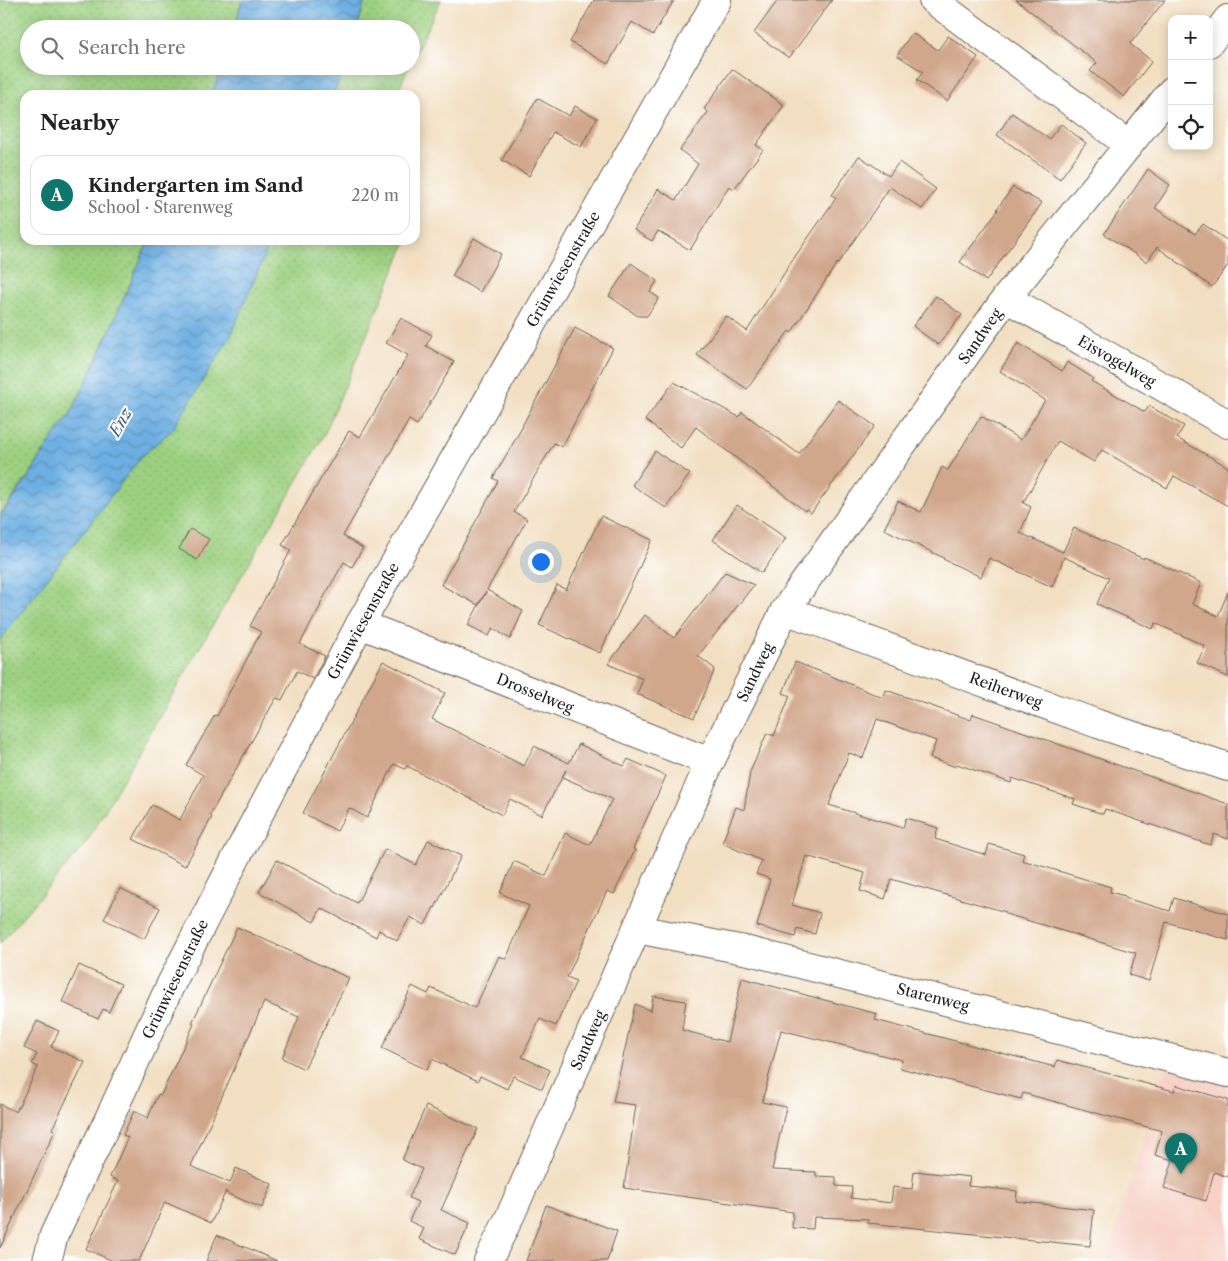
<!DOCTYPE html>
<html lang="en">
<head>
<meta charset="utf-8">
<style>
	:root { --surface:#fff; --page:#f2f2f2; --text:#222; --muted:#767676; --line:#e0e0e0; --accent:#0f766e }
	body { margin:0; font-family:"Libre Caslon Text",serif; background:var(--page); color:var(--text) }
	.controls { position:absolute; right:15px; top:15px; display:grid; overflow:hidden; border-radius:10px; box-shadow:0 2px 12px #0003 }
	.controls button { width:45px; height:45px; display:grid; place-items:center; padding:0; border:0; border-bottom:1px solid var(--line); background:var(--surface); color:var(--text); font:25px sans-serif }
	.you { position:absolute; left:540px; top:561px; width:18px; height:18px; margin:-12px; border:4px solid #fff; border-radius:50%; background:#1a73e8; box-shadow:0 0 0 8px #1a73e833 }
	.badge { display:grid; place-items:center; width:32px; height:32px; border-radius:50%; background:var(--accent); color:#fff; font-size:16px; font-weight:700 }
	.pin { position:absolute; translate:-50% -41px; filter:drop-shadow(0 1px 2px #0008) }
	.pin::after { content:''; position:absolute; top:26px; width:18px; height:15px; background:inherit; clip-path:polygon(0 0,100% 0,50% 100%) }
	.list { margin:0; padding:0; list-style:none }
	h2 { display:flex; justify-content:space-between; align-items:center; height:65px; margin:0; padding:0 20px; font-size:21px }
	h2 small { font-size:16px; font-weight:400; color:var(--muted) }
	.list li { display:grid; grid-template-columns:32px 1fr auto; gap:15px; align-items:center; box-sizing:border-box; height:80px; margin:0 10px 10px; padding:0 10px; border:1px solid var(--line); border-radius:15px }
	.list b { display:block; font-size:19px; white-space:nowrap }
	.list p { margin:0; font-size:16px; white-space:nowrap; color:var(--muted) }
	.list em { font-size:16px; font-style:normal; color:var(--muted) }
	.icon { flex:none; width:28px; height:28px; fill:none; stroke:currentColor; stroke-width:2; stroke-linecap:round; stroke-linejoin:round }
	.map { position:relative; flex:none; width:1228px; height:1261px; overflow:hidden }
	.search { position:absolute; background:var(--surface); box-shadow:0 2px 12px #0003; left:20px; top:20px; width:400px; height:55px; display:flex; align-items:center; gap:12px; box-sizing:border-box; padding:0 18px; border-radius:28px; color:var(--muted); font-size:19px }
	.panel { position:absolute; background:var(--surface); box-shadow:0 2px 12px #0003; left:20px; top:90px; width:400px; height:155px; border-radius:15px }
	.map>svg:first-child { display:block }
</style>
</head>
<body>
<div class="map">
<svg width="1228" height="1261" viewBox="0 0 1228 1261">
	<defs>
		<pattern id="grass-dots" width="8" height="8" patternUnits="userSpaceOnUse" patternTransform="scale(1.25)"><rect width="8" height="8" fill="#9cd080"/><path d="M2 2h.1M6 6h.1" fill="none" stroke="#86b26e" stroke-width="1.8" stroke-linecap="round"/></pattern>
		<pattern id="water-waves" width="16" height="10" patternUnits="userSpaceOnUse" patternTransform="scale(1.25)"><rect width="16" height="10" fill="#6dafe2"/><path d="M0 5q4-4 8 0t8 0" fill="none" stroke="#598eb6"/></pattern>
	</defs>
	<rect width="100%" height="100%" fill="#fff"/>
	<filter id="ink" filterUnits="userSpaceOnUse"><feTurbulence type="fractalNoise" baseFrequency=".02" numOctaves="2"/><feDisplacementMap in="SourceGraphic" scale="10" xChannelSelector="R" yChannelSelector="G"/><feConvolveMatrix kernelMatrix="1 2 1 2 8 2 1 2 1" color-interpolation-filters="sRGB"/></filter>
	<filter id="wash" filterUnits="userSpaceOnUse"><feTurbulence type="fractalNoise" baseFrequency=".0096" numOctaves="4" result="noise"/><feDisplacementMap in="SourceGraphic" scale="20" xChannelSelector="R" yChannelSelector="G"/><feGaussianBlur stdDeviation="1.12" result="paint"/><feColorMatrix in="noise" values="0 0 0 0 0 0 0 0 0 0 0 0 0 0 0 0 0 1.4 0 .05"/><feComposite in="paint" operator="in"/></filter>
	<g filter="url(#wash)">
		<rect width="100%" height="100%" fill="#f2dfc2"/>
		<path fill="#f7d1c6" d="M1165,1067L1228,1086V1261H1107Z"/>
		<g fill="url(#grass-dots)" stroke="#5c764e">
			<path d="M0,0H242L234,29H29V66H223L211,95H25V240H149L99,355L70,415L54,436L29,475L0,515Z"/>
			<path d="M365,0H441L411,62V29H357Z"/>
			<path d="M345,66H409L396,95H333Z"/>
			<path d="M271,240H407L325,433L86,843L0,943V640L141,457L173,429L230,337Z"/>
		</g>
		<g fill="url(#water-waves)" stroke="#44667f">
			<path d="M242,0H365L357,29H234Z"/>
			<path d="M223,66H345L333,95H211Z"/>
			<path d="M149,240H271L230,337L173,429L141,457L0,640V516L26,481L54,436L70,415L99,355Z"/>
		</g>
		<g id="blocks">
			<g fill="#d1a78c">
				<path d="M594,0H674L653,35L632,22L608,64L570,42Z"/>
				<path d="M778,0H832L789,58L754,33Z"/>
				<path d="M1016,0H1165L1130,44L1152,61L1124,97L1090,71L1097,63Z"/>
				<path d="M912,33L938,50L948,36L978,57L947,101L917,80L923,72L897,55Z"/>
				<path d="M732,69L784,105L756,145L763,150L734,189L729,186L690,250L658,231L652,241L634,230L658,189L676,200L698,164L680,150L708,112L704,109Z"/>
				<path d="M537,98L569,116L575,106L597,118L581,147L553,132L529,176L502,160Z"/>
				<path d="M1012,113L1049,139L1061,124L1086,143L1060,179L997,135Z"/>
				<path d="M859,156L889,176L899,162L936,189L922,209L890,187L838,264L837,263L791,333L789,331L747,389L697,355L726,316L747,331L794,258L836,198L832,195Z"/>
				<path d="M1148,169L1170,185L1155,208L1195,234L1203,224L1228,241V265L1212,287L1157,247L1147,262L1104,234Z"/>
				<path d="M1013,187L1042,203L986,281L960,262L998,210L997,209Z"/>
				<path d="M474,238L501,254L480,292L452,276Z"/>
				<path d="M631,263L657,281L650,292L659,298L647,316H638L609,296Z"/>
				<path d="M936,296L962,315L938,345L913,326Z"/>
				<path d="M401,318L432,335L426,346L454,362L417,425L409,420L343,536L363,548L352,567L344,562L320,604L321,605L300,644L325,656L313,679L297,671L282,700L276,698L210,815L212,817L185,866L133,839L152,805L180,820L203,775L186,765L215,715L217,716L261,632L250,626L291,550L282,545L349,431L360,437L408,355L386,343Z"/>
				<path d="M575,328L613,348L562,447L554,443L514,512L527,519L487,590L523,611L510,639L493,628L489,636L468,625L486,592L478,605L441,585L498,481L493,478L523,426H522Z"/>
				<path d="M1018,343L1062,371L1067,362L1093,378L1091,381L1145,412L1149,406L1184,426L1177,438L1228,467V506L1174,476L1167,488L1102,450L1094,462L1058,441L1023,503L1031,507L1020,533L1063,552L1074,528L1144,559V557L1201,583L1192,604L1218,616L1228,592V677L1197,663L1205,646L1155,623L1153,629L1097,604L1109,578L1064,557L1052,587L989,558L981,577L943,559L944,558L884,529L898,501L921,512L942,467L948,470L981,416L1021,440L1045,400L1000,371Z"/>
				<path d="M674,382L739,417L742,412L799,454L838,400L875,426L811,513L806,509L805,511L696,427L681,448L645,420Z"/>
				<path d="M655,451L690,474L666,508L632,485Z"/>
				<path d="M737,505L786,538L762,573L713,540Z"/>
				<path d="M601,516L652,540L600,653L539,625L557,585L566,590Z"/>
				<path d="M190,529L209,539L197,560L179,549Z"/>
				<path d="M725,572L754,585L698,656L715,669L694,718L637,694L643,679L608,664L645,615L674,638Z"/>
				<path d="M383,661L445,693L432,719L524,766L534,746L569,763L579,744L624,766L628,759L666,776L633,849L635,850L614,894L607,891L567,977L576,981L556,1026L540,1019L522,1057L550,1070L542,1089L513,1076L507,1089L480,1076L478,1081L432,1059L427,1070L382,1048L412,986L428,994L431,988L475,1008L499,956L506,959L529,906L500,893L514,861L546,876L565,833L590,845L612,799L562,777L566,770L542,815L510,799L502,815L407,766L405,769L394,764L367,818L349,808L337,831L303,813Z"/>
				<path d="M795,662L829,675L883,698L886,690L971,720L973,714L1228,804V839L1214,834L1210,845L1105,809L1103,814L1073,804L1075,799L1012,778L1011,783L957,764L956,767L930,758L936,741L877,719L863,758L849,753L829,805L903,828L906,818L938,828L935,839L986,855L989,844L1024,854L1022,860L1111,887L1110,892L1125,896V898L1170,911L1174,898L1228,914V940L1166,922L1149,981L1129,975L1136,953L1006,914V912L891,879L885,899L860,891L865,873L806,856L792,905L820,913L815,934L797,929L795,937L757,926L770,879L756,874L762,861L722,843L736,807L744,810L750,772L767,733L774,736L790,696L783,693Z"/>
				<path d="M428,840L461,856L435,908L434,907L425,925L410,917L397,941L379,930L376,937L321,908L314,922L259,892L277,860L357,903L385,849L416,865Z"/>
				<path d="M120,888L160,908L144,939L104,919Z"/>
				<path d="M237,927L349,978L304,1069L282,1058L299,1017L264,1002L191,1166L230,1183L236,1168L272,1184L262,1208L226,1193V1191L211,1223L165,1202L139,1261H113L86,1249L118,1181L110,1177L128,1137L123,1135L134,1111L148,1118L158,1094L161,1095L194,1024L192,1023Z"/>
				<path d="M79,965L121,984L109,1012L103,1009L98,1019L62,1002Z"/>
				<path d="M742,978L877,1014L875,1020L1055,1067L1057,1060L1174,1091L1176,1085L1228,1100V1177L1214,1172L1206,1201L1164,1188L1173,1160L1155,1155L1162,1131L1023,1093L1021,1099L900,1068L902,1060L781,1030L762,1102L786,1107L772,1170L816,1172V1176L836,1177V1186L852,1187L851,1198L891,1203L893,1187L912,1189L914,1171L970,1177L968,1186L1017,1191L1016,1201L1094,1210L1090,1246L868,1223V1219L814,1217L813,1229L792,1228L793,1212L624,1188L636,1105L613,1102L635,1004L651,1011L653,996L686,1001L682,1030L727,1042Z"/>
				<path d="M37,1021L59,1031L51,1047L85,1062L52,1129L55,1131L0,1248V1104L16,1112L38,1067L32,1064L37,1054L24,1048Z"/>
				<path d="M426,1106L478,1129L441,1210L470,1223L455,1255L419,1239L424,1228L409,1221L418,1202L409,1198L422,1169L402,1160Z"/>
				<path d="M546,1205L617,1231L607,1261H526Z"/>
				<path d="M217,1235L277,1261H206Z"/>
			</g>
		</g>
	</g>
	<g filter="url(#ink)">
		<use href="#blocks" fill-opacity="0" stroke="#676056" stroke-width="1"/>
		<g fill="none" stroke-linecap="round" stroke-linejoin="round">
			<defs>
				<g id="street">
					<path d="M933,0L1129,145"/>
					<path d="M1209,43L1228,19"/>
					<path d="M1006,298L1228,424"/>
					<path d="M785,610L1098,724L1228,767"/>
					<path d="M360,624L710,762"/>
					<path d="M637,929L749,951L1228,1073"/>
					<path d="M47,1261L54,1235L113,1110L170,986L252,827L360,624L717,0"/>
					<path d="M488,1261L511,1214L710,762L785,610L1006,298L1172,91"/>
				</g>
			</defs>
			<use href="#street" stroke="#676056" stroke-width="30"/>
			<use href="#street" stroke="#fff" stroke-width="28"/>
		</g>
	</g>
	<g text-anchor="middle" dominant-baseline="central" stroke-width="4" stroke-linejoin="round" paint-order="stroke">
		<g font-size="15" fill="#1c1c1c" stroke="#fff">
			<text transform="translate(563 269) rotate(-60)">Grünwiesenstraße</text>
			<text transform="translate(980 336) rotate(-55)">Sandweg</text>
			<text transform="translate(1117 361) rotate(30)">Eisvogelweg</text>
			<text transform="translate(363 621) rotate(-61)">Grünwiesenstraße</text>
			<text transform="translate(755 672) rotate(-64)">Sandweg</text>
			<text transform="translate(1006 690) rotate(20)">Reiherweg</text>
			<text transform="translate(535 693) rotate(22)">Drosselweg</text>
			<text transform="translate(175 979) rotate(-64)">Grünwiesenstraße</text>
			<text transform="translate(933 997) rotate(14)">Starenweg</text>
			<text transform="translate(588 1040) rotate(-66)">Sandweg</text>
		</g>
		<g font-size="16" font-style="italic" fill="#405e75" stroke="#fff">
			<text transform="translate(120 422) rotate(-61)">Enz</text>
		</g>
	</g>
</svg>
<div class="controls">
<button>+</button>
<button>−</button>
<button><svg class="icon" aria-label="locate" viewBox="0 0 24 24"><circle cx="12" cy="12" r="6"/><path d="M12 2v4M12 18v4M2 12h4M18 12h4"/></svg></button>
</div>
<div class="you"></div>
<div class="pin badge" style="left:1181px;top:1174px">A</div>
<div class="search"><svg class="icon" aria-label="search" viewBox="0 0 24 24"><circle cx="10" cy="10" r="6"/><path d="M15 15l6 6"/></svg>Search here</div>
<section class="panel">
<h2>Nearby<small></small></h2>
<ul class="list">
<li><span class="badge">A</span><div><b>Kindergarten im Sand</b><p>School · Starenweg</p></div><em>220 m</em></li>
</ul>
</section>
</div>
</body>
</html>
